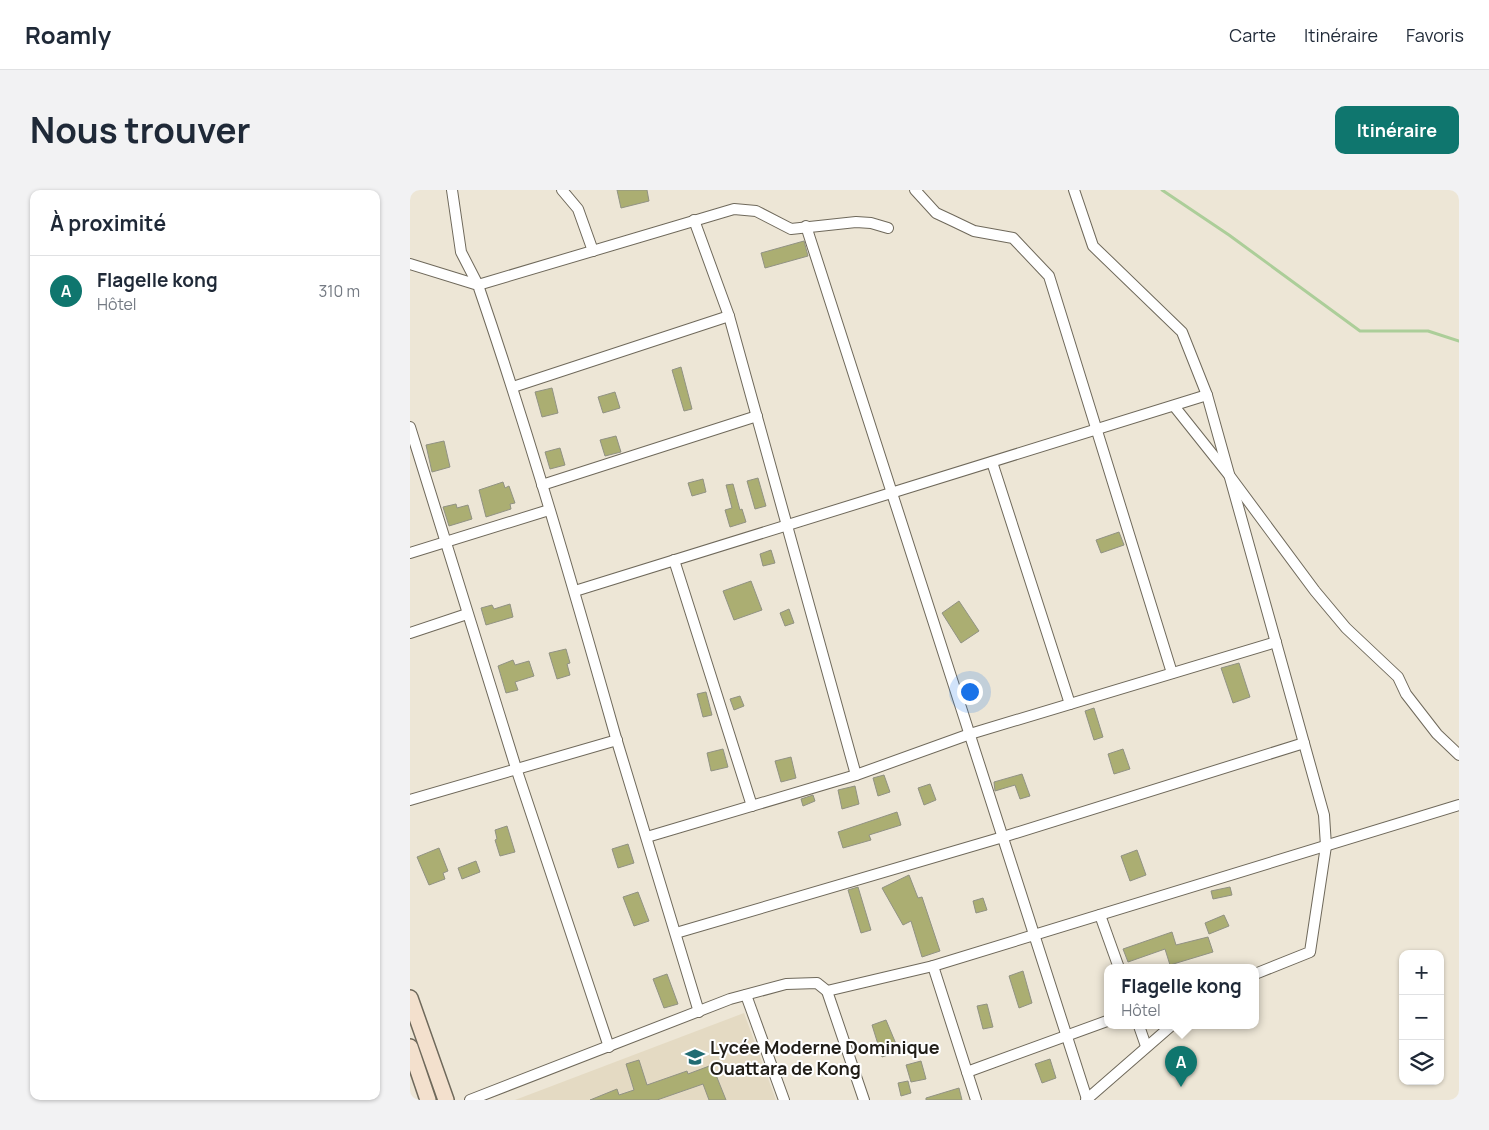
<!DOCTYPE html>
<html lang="fr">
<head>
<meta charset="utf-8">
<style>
	:root { --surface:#fff; --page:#f2f2f3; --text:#1f2937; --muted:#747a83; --line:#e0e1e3; --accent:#0f766e }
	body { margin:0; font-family:Manrope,sans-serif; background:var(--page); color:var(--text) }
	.controls { position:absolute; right:15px; bottom:15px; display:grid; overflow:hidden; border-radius:10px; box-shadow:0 1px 4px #0004 }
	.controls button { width:45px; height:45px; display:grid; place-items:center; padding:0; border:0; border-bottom:1px solid var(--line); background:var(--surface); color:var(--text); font:25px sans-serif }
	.you { position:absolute; left:559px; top:501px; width:18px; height:18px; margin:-12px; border:4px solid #fff; border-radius:50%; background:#1a73e8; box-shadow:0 0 0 8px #1a73e833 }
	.badge { display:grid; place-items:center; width:32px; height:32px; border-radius:50%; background:var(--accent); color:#fff; font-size:16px; font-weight:700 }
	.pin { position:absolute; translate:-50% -41px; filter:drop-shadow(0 1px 2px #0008) }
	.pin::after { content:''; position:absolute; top:26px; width:18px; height:15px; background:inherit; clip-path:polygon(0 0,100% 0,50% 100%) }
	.popup { position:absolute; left:694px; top:774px; width:155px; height:65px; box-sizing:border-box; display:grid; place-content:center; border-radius:10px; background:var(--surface); filter:drop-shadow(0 1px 4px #0005); font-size:16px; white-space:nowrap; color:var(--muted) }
	.popup b { font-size:19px; color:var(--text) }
	.popup::after { content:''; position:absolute; left:50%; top:100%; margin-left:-10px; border:10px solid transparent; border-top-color:var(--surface) }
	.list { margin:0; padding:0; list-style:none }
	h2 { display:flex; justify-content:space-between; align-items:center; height:65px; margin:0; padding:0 20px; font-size:21px }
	h2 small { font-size:16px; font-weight:400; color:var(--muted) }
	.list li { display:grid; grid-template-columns:32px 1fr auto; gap:15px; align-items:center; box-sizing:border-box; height:70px; padding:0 20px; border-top:1px solid var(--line) }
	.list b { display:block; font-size:19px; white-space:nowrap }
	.list p { margin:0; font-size:16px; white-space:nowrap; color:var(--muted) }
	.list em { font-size:16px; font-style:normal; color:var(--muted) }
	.icon { flex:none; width:28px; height:28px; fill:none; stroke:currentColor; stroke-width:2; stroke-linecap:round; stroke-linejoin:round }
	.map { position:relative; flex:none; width:1049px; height:910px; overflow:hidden; border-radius:10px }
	header { display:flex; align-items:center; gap:30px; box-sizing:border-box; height:70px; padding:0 25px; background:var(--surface); border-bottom:1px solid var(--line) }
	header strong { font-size:24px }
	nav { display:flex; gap:28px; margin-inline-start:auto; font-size:18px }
	.intro { display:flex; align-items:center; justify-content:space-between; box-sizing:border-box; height:120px; padding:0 30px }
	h1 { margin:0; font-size:35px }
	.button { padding:12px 22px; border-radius:10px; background:var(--accent); color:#fff; font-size:18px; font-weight:700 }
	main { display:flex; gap:30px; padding:0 30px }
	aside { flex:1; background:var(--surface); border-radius:10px; box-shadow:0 1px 4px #0004 }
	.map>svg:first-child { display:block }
</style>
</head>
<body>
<header>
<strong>Roamly</strong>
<nav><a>Carte</a><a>Itinéraire</a><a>Favoris</a></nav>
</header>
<div class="intro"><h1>Nous trouver</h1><a class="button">Itinéraire</a></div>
<main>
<aside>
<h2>À proximité<small></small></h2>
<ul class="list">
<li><span class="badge">A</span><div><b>Flagelle kong</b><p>Hôtel</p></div><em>310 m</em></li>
</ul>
</aside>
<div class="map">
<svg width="1049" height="910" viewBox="0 0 1049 910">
	<rect width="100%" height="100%" fill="#ede6d6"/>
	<path fill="#e4dac3" d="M334,823L366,910H105Z"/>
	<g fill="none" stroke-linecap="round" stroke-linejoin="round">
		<path stroke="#acce99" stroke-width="3" d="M752,0L819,45L950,141H1018L1049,151"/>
	</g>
	<g fill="#abae72" stroke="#919283">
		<path d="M207,0H237L239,11L211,18Z"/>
		<path d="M394,51L398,66L355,78L351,63Z"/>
		<path d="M271,177L282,219L274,221L262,180Z"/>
		<path d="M142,198L148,223L132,227L125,202Z"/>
		<path d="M205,202L210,218L193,223L188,207Z"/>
		<path d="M206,246L211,262L195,266L190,250Z"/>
		<path d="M34,251L40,277L22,282L16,255Z"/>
		<path d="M150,258L155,275L140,279L135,262Z"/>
		<path d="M348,288L356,316L345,319L337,291Z"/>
		<path d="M293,289L296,302L282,306L278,293Z"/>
		<path d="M93,292L95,298L99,296L105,313L100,314L101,319L76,327L69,300Z"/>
		<path d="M323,294L330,320L332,319L336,332L320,337L315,320L322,318L316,295Z"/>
		<path d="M46,314L47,318L58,315L62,329L39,336L33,317Z"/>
		<path d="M709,342L714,355L691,363L686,350Z"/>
		<path d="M361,360L365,373L353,376L350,364Z"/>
		<path d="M341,391L352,420L324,430L313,401Z"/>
		<path d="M549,411L569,441L551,453L532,423Z"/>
		<path d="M100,414L103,427L76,435L71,418L82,415L84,419Z"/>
		<path d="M379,419L384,433L375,436L370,423Z"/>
		<path d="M156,459L160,473L157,474L160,485L147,489L139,463Z"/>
		<path d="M103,470L105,475L119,471L124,486L105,492L108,500L96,503L88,476Z"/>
		<path d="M829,473L840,507L823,513L811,478Z"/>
		<path d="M296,502L302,525L293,527L287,504Z"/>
		<path d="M330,506L334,516L324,520L320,509Z"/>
		<path d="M684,518L693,547L684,550L675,521Z"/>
		<path d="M313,559L318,577L301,581L297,563Z"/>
		<path d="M713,559L720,579L704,584L698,564Z"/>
		<path d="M381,567L386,588L371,592L365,571Z"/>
		<path d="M612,584L620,606L610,609L605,595L585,601L584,592Z"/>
		<path d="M474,585L480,602L468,606L463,588Z"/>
		<path d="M520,594L526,610L514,615L508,598Z"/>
		<path d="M445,596L449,614L432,619L428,600Z"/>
		<path d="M403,605L405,611L393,616L391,609Z"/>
		<path d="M487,622L491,635L459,645L461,650L433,658L428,642Z"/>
		<path d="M97,636L105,662L90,666L85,650L87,649L85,640Z"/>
		<path d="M218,654L224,673L208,678L202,659Z"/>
		<path d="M29,658L38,681L33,683L35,689L19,695L7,667Z"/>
		<path d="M727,660L736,685L720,691L711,666Z"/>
		<path d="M66,671L70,682L52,689L48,678Z"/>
		<path d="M499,685L508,708L512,707L530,761L512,767L501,731L493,735L472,698Z"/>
		<path d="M448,697L461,740L451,743L438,700Z"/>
		<path d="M820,697L822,705L803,709L801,701Z"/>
		<path d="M228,702L239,731L224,736L213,707Z"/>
		<path d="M573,708L577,720L566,723L563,711Z"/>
		<path d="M814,725L819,736L799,744L795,733Z"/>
		<path d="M762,742L766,755L798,747L803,762L760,775L755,759L718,772L713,759Z"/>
		<path d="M613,781L622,813L609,818L599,786Z"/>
		<path d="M257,784L268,814L254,818L243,789Z"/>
		<path d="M577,814L583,837L573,839L567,816Z"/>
		<path d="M476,830L489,861L472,867L462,835Z"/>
		<path d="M640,869L646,888L632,893L625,874Z"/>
		<path d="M229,870L237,895L277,881L278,884L302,875L316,910H299L293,894L247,910H180L207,899L209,905L224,900L216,874Z"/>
		<path d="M511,871L516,889L501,892L496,875Z"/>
		<path d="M498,891L501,903L491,906L488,893Z"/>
		<path d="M549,898L552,910H516V908Z"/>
	</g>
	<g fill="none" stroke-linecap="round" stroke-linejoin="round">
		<defs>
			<g id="street">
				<path d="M42,0L51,62L68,95L324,19L346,21L381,39L446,32L461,33L478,38"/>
				<path d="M152,0L168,19L183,61"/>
				<path d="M505,0L526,23L541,30L564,41L603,48L639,86L762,483"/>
				<path d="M664,0L683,56L772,142L797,205L914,625L916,656L900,762L845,784"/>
				<path d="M284,30L319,126L446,585"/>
				<path d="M396,36L677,909"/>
				<path d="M0,74L68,95C119,244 163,396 206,548C233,639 262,731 289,822"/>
				<path d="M103,197L319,126"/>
				<path d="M764,216L819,285L905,401L936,438L988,487L996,504L1027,544L1049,565"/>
				<path d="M0,237L106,578L199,857"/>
				<path d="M582,272L660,514"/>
				<path d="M132,295L347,226"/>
				<path d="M0,363L139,320"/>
				<path d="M264,370L342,616"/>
				<path d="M165,401L797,205"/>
				<path d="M0,443L57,424"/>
				<path d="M0,610L207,550"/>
				<path d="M237,647L446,585L560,544L866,452"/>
				<path d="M690,725L709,778"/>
				<path d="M266,743L593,647L894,553"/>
				<path d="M523,776L566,910"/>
				<path d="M417,801L454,910"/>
				<path d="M336,805L374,910"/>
				<path d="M729,836L736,856"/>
				<path d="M557,882L697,831"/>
				<path d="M60,910L320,809L376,794L407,793L417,801L523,776L1049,615"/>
				<path d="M676,910L761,836"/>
			</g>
			<g id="secondary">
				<path d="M0,808L36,910"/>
				<path d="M0,857L18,910"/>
			</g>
		</defs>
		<use href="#street" stroke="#6f695b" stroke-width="12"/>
		<use href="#secondary" stroke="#6f695b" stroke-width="18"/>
		<use href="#street" stroke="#fff" stroke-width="10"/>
		<use href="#secondary" stroke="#f3e0cd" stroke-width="15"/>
	</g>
	<defs>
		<symbol id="school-bare" viewBox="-9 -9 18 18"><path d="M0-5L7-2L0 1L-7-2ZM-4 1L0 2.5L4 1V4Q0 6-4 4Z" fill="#216c73" stroke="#fff" stroke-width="2.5" paint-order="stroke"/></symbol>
	</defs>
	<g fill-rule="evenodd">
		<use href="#school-bare" x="271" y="853" width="28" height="28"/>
	</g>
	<g text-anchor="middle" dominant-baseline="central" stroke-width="4" stroke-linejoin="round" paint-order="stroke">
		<g font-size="18" font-weight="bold" fill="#211e18" stroke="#fff" text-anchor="start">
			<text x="300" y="857">Lycée Moderne Dominique<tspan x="300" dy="21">Ouattara de Kong</tspan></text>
		</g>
	</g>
</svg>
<div class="controls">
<button>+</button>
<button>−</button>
<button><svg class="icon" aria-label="layers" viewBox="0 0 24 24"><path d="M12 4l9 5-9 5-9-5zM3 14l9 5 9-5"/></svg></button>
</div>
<div class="you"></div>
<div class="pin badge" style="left:771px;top:897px">A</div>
<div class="popup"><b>Flagelle kong</b>Hôtel</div>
</div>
</main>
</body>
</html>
